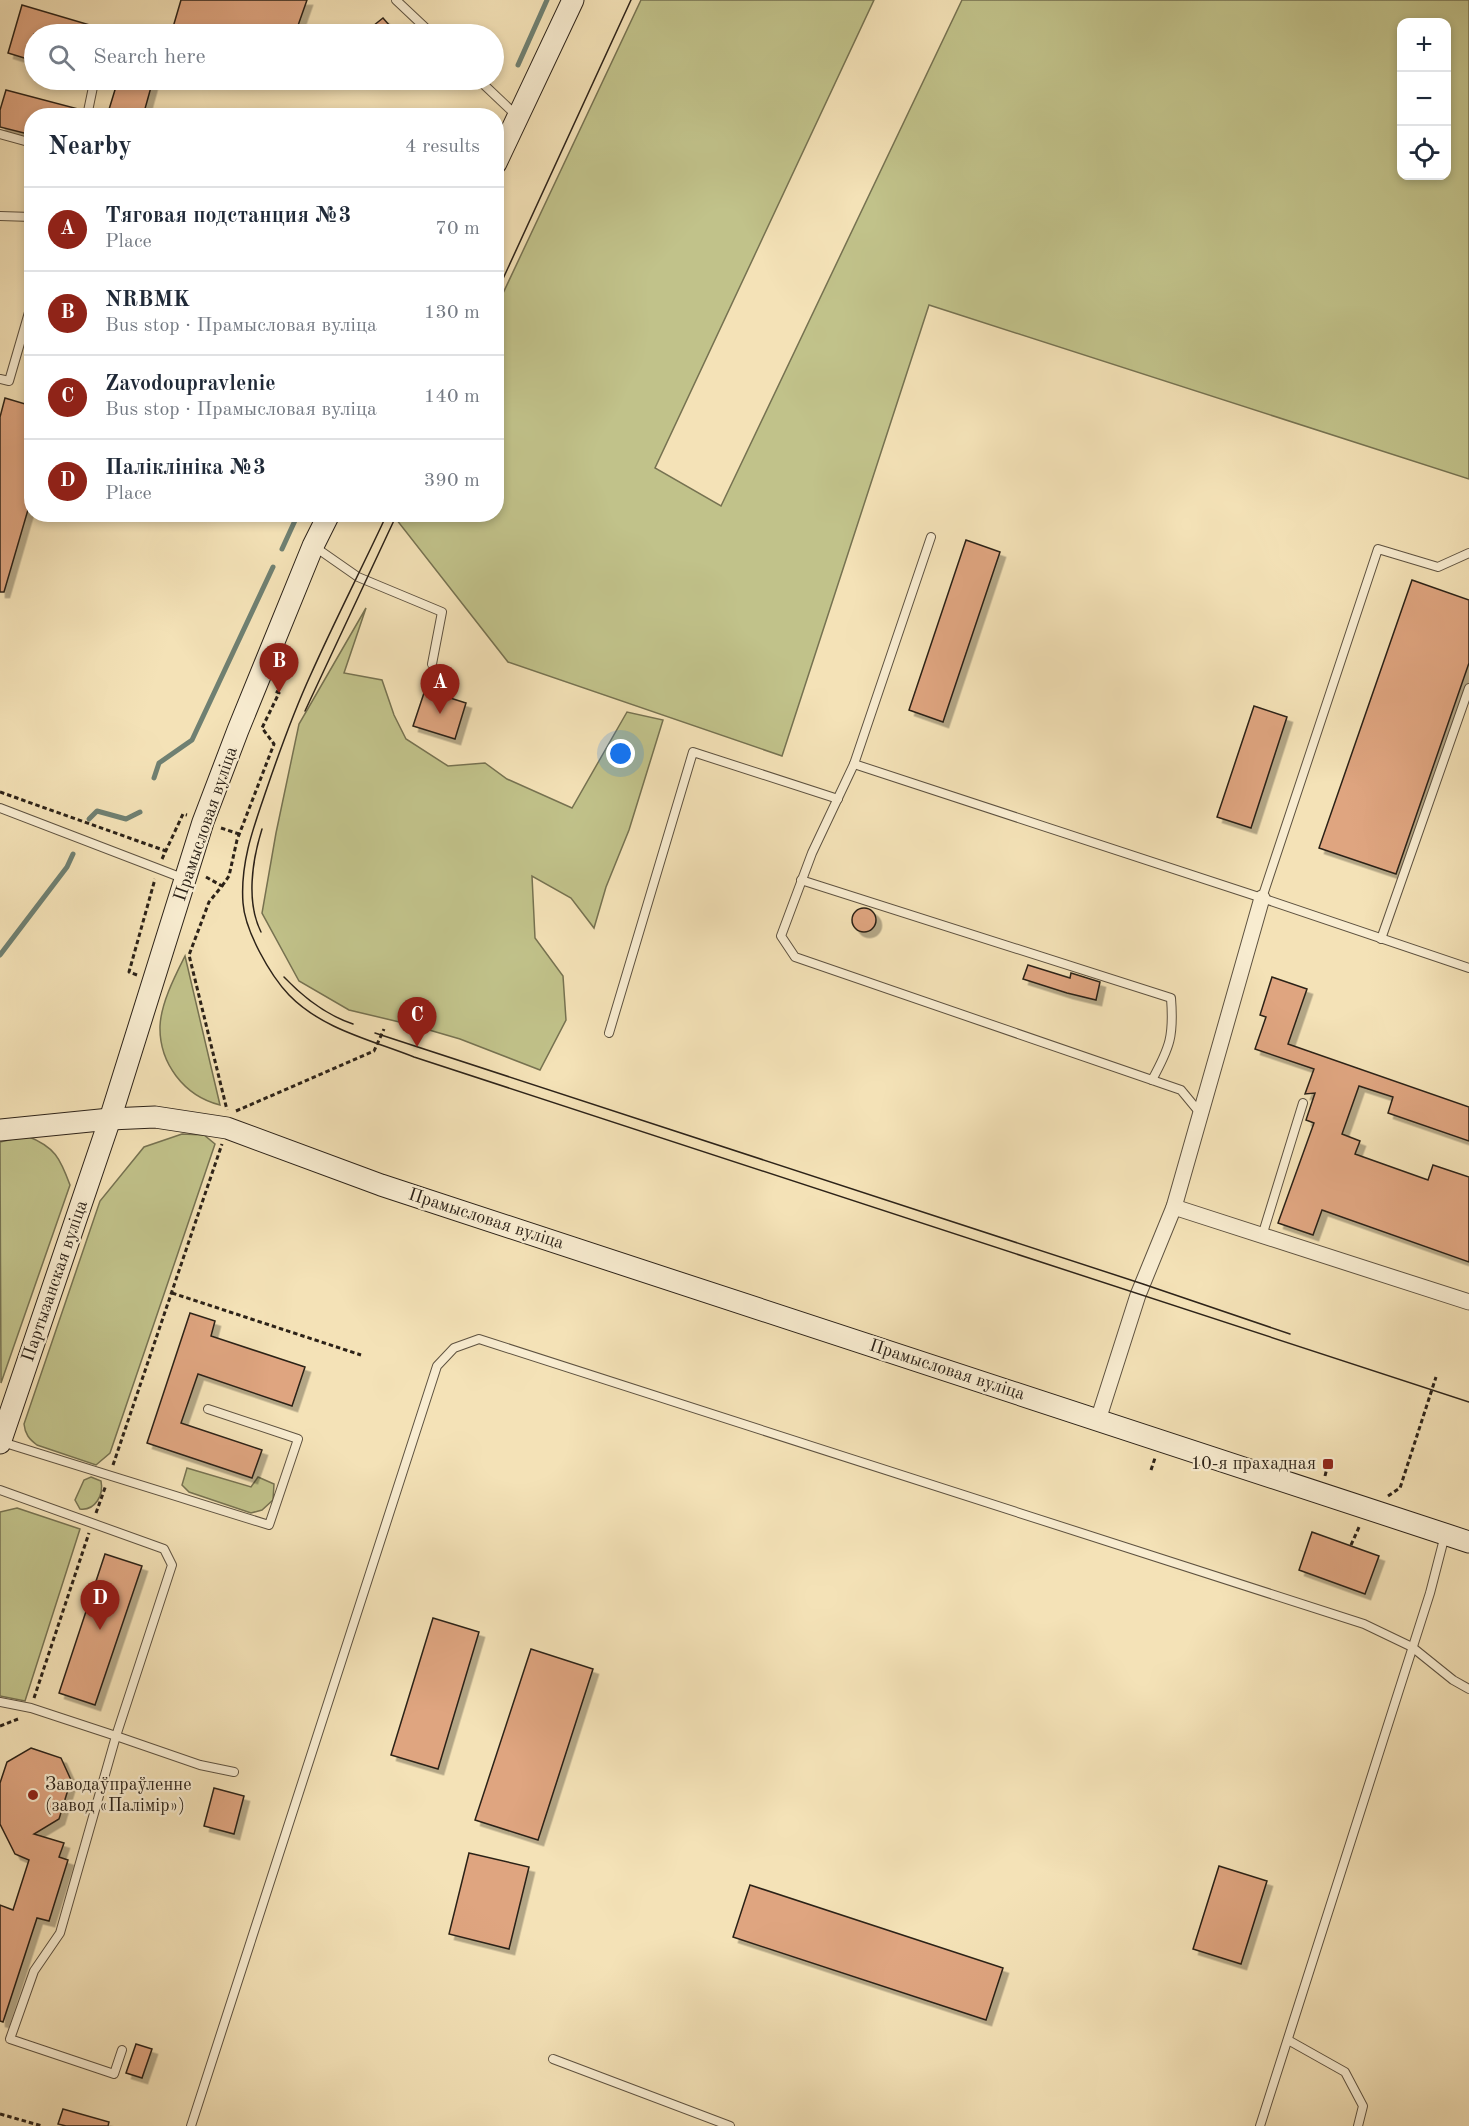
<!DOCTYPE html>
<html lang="en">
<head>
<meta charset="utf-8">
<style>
	:root { --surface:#fff; --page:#f2f2f3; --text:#1f2937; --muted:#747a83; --line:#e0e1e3; --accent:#8f2418 }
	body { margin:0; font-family:"Old Standard TT",serif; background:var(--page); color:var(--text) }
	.controls { position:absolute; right:18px; top:18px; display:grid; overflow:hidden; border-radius:12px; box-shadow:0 3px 9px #0003 }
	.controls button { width:54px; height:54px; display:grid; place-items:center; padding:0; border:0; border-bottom:2px solid var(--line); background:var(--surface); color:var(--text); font:30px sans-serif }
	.you { position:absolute; left:621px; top:754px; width:21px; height:21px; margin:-15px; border:4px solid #fff; border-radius:50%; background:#1a73e8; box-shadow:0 0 0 9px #1a73e833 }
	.badge { display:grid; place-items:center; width:39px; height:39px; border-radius:50%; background:var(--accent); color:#fff; font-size:20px; font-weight:700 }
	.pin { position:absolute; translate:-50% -50px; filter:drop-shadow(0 2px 3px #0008) }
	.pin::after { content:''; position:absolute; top:32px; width:21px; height:18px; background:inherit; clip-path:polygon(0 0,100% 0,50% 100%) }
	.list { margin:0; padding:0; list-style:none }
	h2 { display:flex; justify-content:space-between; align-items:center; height:78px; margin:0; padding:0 24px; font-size:26px }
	h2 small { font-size:20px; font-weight:400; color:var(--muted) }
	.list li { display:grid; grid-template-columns:39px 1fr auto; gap:18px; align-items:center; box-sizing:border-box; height:84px; padding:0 24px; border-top:2px solid var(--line) }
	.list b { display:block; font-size:22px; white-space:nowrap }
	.list p { margin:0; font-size:20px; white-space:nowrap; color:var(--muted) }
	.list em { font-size:20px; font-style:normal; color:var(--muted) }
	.icon { flex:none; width:33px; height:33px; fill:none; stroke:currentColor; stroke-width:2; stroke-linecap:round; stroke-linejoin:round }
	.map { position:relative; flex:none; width:1469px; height:2126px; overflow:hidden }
	.search { position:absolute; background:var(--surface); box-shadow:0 3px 9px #0003; left:24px; top:24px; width:480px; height:66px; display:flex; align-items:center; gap:15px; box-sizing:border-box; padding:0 21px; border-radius:33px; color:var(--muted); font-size:22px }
	.panel { position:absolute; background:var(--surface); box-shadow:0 3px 9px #0003; left:24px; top:108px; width:480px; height:414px; border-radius:24px }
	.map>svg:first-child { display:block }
</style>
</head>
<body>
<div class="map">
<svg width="1469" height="2126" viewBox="0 0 1469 2126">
	<defs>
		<filter id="shadow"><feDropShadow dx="5.5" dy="5.5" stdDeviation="0" flood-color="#0004"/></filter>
	</defs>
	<rect width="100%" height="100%" fill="#f4e2b7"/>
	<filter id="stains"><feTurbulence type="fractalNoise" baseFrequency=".00333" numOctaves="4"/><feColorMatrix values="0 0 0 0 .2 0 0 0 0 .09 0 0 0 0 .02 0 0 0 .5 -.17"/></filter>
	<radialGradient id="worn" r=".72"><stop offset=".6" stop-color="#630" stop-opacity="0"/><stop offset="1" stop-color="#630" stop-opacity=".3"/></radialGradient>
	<g fill="#c1c28a" stroke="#767251" stroke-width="1.5" fill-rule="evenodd">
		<path d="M641,0H874L655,468L721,506L962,0H1469V479L929,305L782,756L508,662L396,519L398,515L496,514L497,306ZM1402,22H1446V176H1402Z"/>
		<path d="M366,608L344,673L382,680L394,715L406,739L448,766L485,763L507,779L572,808L627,712L663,720L629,830L606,887L594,928L571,898L532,876L535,938L563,976L566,1020L540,1070L460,1039L412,1025L349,1010L299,981L262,913L276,833L299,724Z"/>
		<path d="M185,956L220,1105C184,1096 159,1063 160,1026C161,1003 175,976 185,956Z"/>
		<path d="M182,1134L204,1135L215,1144L110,1453L96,1465L37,1445C29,1439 25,1434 24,1424L100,1201L144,1147Z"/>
		<path d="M27,1136C55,1147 60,1158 70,1185L1,1383L0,1142Z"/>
		<path d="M187,1468L251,1487L258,1477L274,1484L273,1500L262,1510L251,1513L189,1492L182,1485Z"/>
		<path d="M91,1477L101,1481C104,1495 95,1511 80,1509L75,1500L84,1480Z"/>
		<path d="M17,1508L80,1529L25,1701L0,1696V1512Z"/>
	</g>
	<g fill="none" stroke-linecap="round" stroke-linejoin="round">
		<g stroke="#6f8072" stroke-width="5">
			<path d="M518,65L547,0"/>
			<path d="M282,549L298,514"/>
			<path d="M154,778L159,763L192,740L273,567"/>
			<path d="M89,819L97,811L126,819L140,812"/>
			<path d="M0,955L67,867L73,854"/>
		</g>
	</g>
	<g fill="#dfa580" stroke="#2c2218" stroke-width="1.5" filter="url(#shadow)">
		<path d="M181,0H307L295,34H171Z"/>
		<path d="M22,5L110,31L109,34H34V61L8,53Z"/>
		<path d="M383,18L397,34H363Z"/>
		<path d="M118,80H153L143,116H107Z"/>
		<path d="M6,90L82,110L81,116H32V135L0,127V110Z"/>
		<path d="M5,398L32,406V496L4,592H0V417Z"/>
		<path d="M966,540L1000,552L943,722L909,710Z"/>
		<path d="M1412,580L1469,600V663L1396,874L1319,848Z"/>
		<path d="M425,690L466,703L455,739L413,726Z"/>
		<path d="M1254,706L1287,717L1251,828L1217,817Z"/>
		<circle cx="864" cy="920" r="12"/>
		<path d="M1028,965L1070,978L1071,973L1100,982L1096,1000L1067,993L1023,979Z"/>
		<path d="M1272,977L1307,989L1288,1044L1469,1107V1141L1388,1113L1393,1097L1359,1086L1342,1134L1360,1141L1355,1154L1428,1180L1433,1165L1469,1177V1262L1322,1210L1313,1235L1278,1223L1314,1123L1306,1120L1315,1093L1305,1094L1314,1069L1255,1049L1266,1017L1260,1015Z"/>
		<path d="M190,1313L215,1321L211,1336L305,1367L292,1406L198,1374L181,1423L262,1450L252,1478L147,1443Z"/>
		<path d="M1312,1532L1379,1556L1365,1594L1299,1570Z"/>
		<path d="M105,1554L142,1566L95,1705L59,1693Z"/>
		<path d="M433,1618L479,1632L438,1769L391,1755Z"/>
		<path d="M531,1649L593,1669L538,1840L475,1820Z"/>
		<path d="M31,1748L61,1758L71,1780L59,1819L34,1834L64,1843L59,1857L68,1860L49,1921L37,1918L3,2022L0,2021V1905L13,1910L29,1860L15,1854L0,1824V1783L7,1762Z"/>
		<path d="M214,1788L244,1796L234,1834L204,1826Z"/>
		<path d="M469,1853L529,1867L509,1949L449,1934Z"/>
		<path d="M1219,1866L1267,1881L1241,1964L1193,1949Z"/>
		<path d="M750,1885L1003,1968L986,2020L733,1937Z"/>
		<path d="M136,2044L152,2049L142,2078L126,2073Z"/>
		<path d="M63,2109L109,2122L108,2126H66L58,2124Z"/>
	</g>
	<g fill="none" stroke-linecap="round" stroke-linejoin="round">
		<defs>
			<g id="lane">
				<path d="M396,0L432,34"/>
				<path d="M479,80L517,116"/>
				<path d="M87,116L93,87"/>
				<path d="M0,134L32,143"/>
				<path d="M0,216L32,217"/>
				<path d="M0,379L9,381L32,302"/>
				<path d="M931,537L854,764L1262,898L1469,968"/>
				<path d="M315,547L358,577L442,612L432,664"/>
				<path d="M854,764L812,853L781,936L795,957L1181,1090L1200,1113"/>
				<path d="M0,808L185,879"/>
				<path d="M801,880L1171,998C1174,1036 1170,1047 1152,1080"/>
				<path d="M1262,898L1378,549L1438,567L1469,553"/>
				<path d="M1381,939L1469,688"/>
				<path d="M609,1033L693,752L838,799"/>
				<path d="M1262,1236L1303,1103"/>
				<path d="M2,1442L269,1525L298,1439L208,1409"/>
				<path d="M0,1490L164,1549L172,1565L116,1736L31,1708L0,1702"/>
				<path d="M1288,2040L1345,2072L1363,2106L1358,2126"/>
				<path d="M122,2050L114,2074L10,2039L34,1971L60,1933L116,1736L200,1765L234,1772"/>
				<path d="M553,2059L730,2126"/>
				<path d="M191,2126L437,1366L454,1348L479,1339L1364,1624L1412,1647L1453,1680L1469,1689"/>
				<path d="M1260,2126L1430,1593L1445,1535"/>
			</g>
			<g id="street">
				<path d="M1174,1207L1469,1302"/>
				<path d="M1098,1420L1138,1295L1174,1207L1262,898"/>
			</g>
			<g id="secondary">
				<path d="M496,163L573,0"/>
				<path d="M0,1130L110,1119L155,1117L227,1128L381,1185L1469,1542"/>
				<path d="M0,1443L110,1119L203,822L238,730L313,546L329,514"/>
			</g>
		</defs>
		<use href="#lane" stroke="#5e5240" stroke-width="10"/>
		<use href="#street" stroke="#5e5240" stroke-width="17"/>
		<use href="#secondary" stroke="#2c2218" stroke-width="23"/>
		<g stroke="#2c2218" stroke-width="3" stroke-dasharray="4.5 3" stroke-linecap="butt">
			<path d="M0,792L166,851"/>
			<path d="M221,828L239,834"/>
			<path d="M162,859L183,814L187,815"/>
			<path d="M206,877L222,886L209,902L189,955L227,1110"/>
			<path d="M222,886L229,876L237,840L274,744L262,728L279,693L274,690"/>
			<path d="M137,975L129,972L155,879"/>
			<path d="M236,1111L374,1051L384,1029"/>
			<path d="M172,1293L361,1355"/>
			<path d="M113,1465L222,1144"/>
			<path d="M1151,1470L1155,1458"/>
			<path d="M1325,1476L1328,1464"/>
			<path d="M1388,1496L1400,1488L1436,1377"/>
			<path d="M96,1513L106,1485"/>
			<path d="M1351,1545L1360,1525"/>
			<path d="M34,1698L89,1533"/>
			<path d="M0,1726L18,1719"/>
			<path d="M0,2114L42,2126"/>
		</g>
		<use href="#lane" stroke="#f8ecd0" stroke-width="8"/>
		<use href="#street" stroke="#f8ecd0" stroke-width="15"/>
		<use href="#secondary" stroke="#f8ecd0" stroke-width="21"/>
		<g stroke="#2c2218" stroke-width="1.5">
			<path d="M496,294L631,0"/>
			<path d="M387,514C362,568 335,620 311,674C294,711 280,750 267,788C254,826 240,862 243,903C245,931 270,975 289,995C322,1029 371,1040 414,1057L1469,1402"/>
			<path d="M305,711L397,514"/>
			<path d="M261,932C246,902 252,861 262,829"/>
			<path d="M284,977C304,998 326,1015 353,1024"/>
			<path d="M375,1033L1143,1284L1290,1334"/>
		</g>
	</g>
	<g fill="#8f2418" stroke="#f8ecd0" stroke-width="2">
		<rect x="1322" y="1458" width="12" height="12" rx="3"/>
		<circle cx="33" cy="1795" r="6"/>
	</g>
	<g text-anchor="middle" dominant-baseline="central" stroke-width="4.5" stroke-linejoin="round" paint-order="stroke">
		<g font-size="18" fill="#2c2218" stroke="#f8ecd0">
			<text transform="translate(206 824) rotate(-71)">Прамысловая вуліца</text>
			<text transform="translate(486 1219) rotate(18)">Прамысловая вуліца</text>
			<text transform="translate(55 1281) rotate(-71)">Партызанская вуліца</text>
			<text transform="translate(947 1370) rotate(18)">Прамысловая вуліца</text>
		</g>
		<g font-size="18" fill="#2c2218" stroke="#f8ecd0" text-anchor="end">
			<text x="1316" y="1464">10-я прахадная</text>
			<text x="45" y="1785" text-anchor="start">Заводаўпраўленне<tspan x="45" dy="21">(завод «Палімір»)</tspan></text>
		</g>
	</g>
	<rect width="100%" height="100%" filter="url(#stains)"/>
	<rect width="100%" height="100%" fill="url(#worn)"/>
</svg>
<div class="controls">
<button>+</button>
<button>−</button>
<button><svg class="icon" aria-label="locate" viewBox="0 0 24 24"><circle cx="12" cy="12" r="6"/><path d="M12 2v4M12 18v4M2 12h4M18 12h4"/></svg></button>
</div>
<div class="you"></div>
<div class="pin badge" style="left:440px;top:714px">A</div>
<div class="pin badge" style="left:279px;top:693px">B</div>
<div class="pin badge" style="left:417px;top:1047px">C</div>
<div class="pin badge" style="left:100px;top:1630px">D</div>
<div class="search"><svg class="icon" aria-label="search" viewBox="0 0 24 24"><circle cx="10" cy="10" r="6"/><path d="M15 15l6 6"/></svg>Search here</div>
<section class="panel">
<h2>Nearby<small>4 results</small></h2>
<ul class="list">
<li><span class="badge">A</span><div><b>Тяговая подстанция №3</b><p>Place</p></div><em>70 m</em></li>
<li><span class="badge">B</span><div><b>NRBMK</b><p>Bus stop · Прамысловая вуліца</p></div><em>130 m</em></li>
<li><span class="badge">C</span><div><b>Zavodoupravlenie</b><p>Bus stop · Прамысловая вуліца</p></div><em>140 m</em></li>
<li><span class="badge">D</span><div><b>Паліклініка №3</b><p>Place</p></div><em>390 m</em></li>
</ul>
</section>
</div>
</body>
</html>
